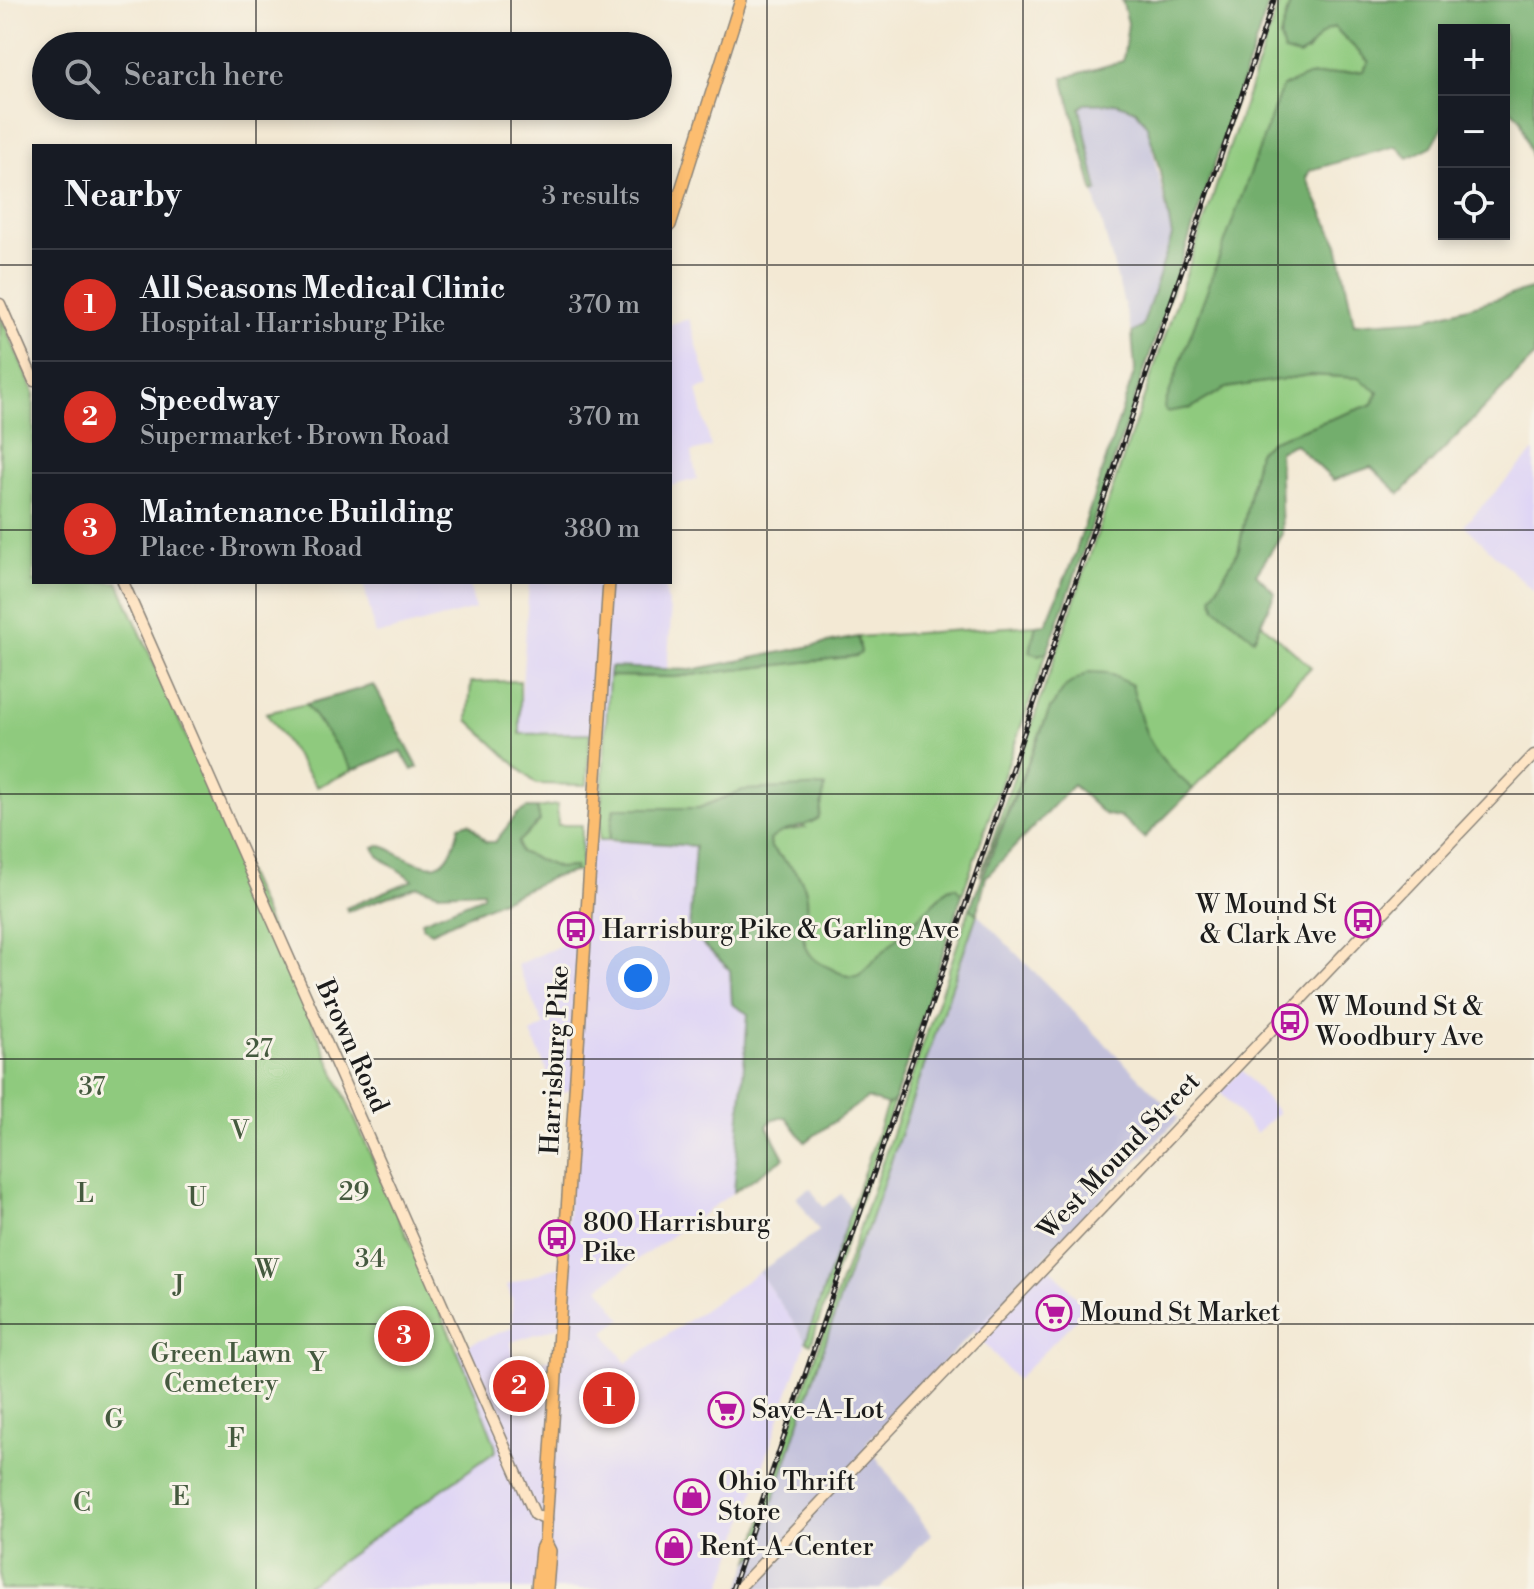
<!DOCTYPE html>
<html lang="en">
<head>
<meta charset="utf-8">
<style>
	:root { --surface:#171b24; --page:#20242c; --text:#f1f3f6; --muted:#9ea1a6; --line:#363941; --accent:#d93025 }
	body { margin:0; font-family:"Libre Bodoni",serif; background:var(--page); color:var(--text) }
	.controls { position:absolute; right:24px; top:24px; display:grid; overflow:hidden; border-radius:0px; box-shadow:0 4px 12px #0003 }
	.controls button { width:72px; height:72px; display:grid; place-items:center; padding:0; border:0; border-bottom:2px solid var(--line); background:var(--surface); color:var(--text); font:40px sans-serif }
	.you { position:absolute; left:638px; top:978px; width:28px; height:28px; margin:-20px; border:6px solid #fff; border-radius:50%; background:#1a73e8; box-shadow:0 0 0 12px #1a73e833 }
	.badge { display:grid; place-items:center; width:52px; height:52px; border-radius:50%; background:var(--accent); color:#fff; font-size:26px; font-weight:700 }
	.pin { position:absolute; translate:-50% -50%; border:4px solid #fff; box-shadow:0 2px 8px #0006 }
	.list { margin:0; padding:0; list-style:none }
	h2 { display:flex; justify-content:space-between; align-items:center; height:104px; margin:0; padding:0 32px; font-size:34px }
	h2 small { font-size:26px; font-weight:400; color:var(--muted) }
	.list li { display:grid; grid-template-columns:52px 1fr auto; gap:24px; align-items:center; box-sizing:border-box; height:112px; padding:0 32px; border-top:2px solid var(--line) }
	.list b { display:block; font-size:30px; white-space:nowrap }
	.list p { margin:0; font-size:26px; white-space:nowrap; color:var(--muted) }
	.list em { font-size:26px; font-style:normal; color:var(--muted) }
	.icon { flex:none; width:44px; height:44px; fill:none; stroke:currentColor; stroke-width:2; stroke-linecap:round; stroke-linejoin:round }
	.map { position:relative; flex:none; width:1534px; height:1589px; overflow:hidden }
	.search { position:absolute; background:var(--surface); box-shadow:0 4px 12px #0003; left:32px; top:32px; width:640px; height:88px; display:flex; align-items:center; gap:20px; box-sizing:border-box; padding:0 28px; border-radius:44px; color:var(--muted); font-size:30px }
	.panel { position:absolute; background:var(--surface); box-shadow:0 4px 12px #0003; left:32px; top:144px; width:640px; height:440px; border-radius:0px }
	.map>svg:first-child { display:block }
</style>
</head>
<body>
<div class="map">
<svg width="1534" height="1589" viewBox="0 0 1534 1589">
	<rect width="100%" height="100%" fill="#f7f3e8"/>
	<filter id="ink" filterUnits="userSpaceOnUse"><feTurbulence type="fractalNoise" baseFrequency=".0125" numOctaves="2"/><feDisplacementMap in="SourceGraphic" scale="16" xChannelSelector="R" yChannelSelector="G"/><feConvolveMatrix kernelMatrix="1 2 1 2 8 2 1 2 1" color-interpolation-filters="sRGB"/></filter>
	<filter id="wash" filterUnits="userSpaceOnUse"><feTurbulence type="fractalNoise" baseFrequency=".006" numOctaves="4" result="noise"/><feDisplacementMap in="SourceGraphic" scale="32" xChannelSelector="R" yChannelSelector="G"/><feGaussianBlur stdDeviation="1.8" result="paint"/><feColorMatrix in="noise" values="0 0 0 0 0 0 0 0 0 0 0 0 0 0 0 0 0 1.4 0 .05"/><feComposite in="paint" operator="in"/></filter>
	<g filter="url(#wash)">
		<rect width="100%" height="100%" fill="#f3e9d4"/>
		<g fill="#dfd5f5" fill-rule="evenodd">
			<path d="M689,319L709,386L697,390L711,447L691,452L697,479L670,486V324Z"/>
			<path d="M1534,451V592L1464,525Z"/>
			<path d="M363,582H469L475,609L376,635Z"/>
			<path d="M529,582H664L671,618L667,669L610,667L605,733L519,734Z"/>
			<path d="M582,840L695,846L689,931L731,970L732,1004L748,1014L734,1192L599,1287L622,1319L604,1332L626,1363L759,1272L806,1341L721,1589H302L496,1451L454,1350L512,1328V1300L507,1285L565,1264L576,1087L557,1095L531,1033L544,1026L517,965L577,938ZM561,1326L560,1355L516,1370L511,1342Z"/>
			<path d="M1242,1070L1278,1113L1256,1133L1220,1091Z"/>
			<path d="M1043,1259L1086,1309L1016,1380L974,1331Z"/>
		</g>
		<g fill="#c3c1db">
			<path d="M1116,103L1136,110L1147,126L1172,236L1142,327L1132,333L1094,193L1098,191L1080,108L1085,104Z"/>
			<path d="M977,914L1179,1118L866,1443L931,1534L880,1589H739L750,1560L755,1556L856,1250L867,1230Z"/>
			<path d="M810,1188L823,1207L841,1194L851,1210L806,1341L759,1272L819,1231L796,1197Z"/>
		</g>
		<g fill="#8fca7e" stroke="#56734d" stroke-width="2">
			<path d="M1280,0H1291L1280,37L1307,52L1321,32L1334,27L1369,62L1363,71L1308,76L1191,408L1226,388L1310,375L1358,378L1378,391L1373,404L1273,440L1258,452L1239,549L1212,597L1253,638L1261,623L1311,667L1193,789C1150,753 1145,738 1132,685L1050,709L980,876Z"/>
			<path d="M0,315L34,392V582H118L472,1384L495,1445L496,1451L302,1589H0Z"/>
			<path d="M1036,625L1030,652L1038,655L1047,652L962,895L956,887L948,889L860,975L852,978C816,963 800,959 804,916C805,908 808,899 806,891C801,873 784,860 771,848L770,839L778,832L805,828L743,790L699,808H614L609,840H599L609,676L674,677L856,656L861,652L858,637Z"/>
			<path d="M520,681V734L590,733L587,785L536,784L468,720L471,682Z"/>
			<path d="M306,704L353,770L317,787L266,713Z"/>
			<path d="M557,805L558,825H582L581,872H574V867L558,868L520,852L518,842L540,821L537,808Z"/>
			<path d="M970,908L977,914L867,1230L856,1250L755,1556L750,1560L793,1421Z"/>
			<path d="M894,1102L811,1344L806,1341L887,1105Z"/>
		</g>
		<g fill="#73ae6d" stroke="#486544" stroke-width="2">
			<path d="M1122,0H1270L1071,587L1047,652L1038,655L1030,652L1036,625L1046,624L1075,554L1135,370L1132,333L1142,327L1172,236L1159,167L1147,126L1136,110L1116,103L1085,104L1080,108L1098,191L1094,193L1063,78L1123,61L1128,23Z"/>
			<path d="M1291,0H1534V165L1520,118L1504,103V30H1444V125L1432,146L1408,158L1396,146L1310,170L1306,178L1338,244L1354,324L1426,319L1534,288V357L1400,494L1371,467L1333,480L1295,444L1279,451L1282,534L1256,574L1275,593L1254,639L1216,608L1212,597L1239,549L1258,452L1273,440L1373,404L1378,392L1358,378L1310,375L1226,388L1191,408L1166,412L1164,407L1282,87L1308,76L1363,71L1369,62L1334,27C1317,33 1314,48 1299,56L1284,52L1280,37Z"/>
			<path d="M858,637L861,653L856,656L674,677L609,676L610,667L691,670Z"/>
			<path d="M1089,672L1108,673L1132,685C1145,738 1150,753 1193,789L1144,838L1122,818L1104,814L1073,785L986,877L977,914L970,908L1050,709L1066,686Z"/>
			<path d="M374,685L418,767L412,770L401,751L353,770L306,704Z"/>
			<path d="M825,786L819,818C804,829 783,827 770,840L771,848C784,861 802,873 806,892C814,923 784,949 830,968C840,973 849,979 859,975L948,889L956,887L962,895L894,1102L887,1105L867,1098L805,1142L786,1117L773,1119L767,1126L784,1158L734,1192L748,1014L732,1004L730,970L689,931L695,846L609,840L614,808H699L743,790Z"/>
			<path d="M527,808H537L540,821L518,842L520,852L558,868L575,867L574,872L553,877L431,932L423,927L422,921L483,896V891L438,893L418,886L348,911L346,908L413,880L378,856L374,847L381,845C423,865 447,886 459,826L469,823L486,842H495L517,814Z"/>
		</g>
	</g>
	<g filter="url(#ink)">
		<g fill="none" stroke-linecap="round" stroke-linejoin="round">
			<defs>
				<g id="secondary">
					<path d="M0,304L34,381"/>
					<path d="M123,582L535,1515L547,1520"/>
					<path d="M738,1589L1534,755"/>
				</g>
				<g id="primary">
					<path d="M670,225L741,0"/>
					<path d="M545,1541L550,1551L547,1589"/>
					<path d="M537,1589L541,1549L545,1541L609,582"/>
				</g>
			</defs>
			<use href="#secondary" stroke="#888278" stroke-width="13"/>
			<use href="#primary" stroke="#888278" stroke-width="14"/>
			<use href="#secondary" stroke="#fee5c5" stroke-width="10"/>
			<use href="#primary" stroke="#fcbd6f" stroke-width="11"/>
			<defs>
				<path id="rail" d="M732,1589L1274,0"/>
			</defs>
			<use href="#rail" stroke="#1c1c1c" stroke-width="5"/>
			<use href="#rail" stroke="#f7f3e8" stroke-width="2" stroke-dasharray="6" stroke-linecap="butt"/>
		</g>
	</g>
	<path fill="none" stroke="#1c1c1c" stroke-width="2" stroke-opacity="0.55" d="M256,0V46M511,0V46M767,0V1589M1023,0V1589M1278,0V1589M256,106V146M511,106V146M0,265H34M670,265H1534M0,530H34M670,530H1534M256,582V1589M511,582V1589M0,794H1534M0,1059H1534M0,1324H1534"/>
	<defs>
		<symbol id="bus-ring" viewBox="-11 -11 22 22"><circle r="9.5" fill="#f7f3e8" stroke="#b5179e" stroke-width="1.5"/><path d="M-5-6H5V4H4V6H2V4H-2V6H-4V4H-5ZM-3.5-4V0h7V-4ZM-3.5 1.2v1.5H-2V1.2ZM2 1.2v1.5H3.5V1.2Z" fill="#b5179e"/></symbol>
		<symbol id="supermarket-ring" viewBox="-11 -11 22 22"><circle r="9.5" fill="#f7f3e8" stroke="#b5179e" stroke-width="1.5"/><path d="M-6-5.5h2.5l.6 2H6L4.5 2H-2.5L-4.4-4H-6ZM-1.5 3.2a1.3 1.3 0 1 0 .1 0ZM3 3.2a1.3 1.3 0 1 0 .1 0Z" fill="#b5179e"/></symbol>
		<symbol id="shop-ring" viewBox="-11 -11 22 22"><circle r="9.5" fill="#f7f3e8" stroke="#b5179e" stroke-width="1.5"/><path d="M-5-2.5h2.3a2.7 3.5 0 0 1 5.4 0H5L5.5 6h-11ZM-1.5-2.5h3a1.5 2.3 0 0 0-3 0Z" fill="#b5179e"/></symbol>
	</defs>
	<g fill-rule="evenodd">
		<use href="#bus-ring" x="1343" y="900" width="40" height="40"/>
		<use href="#bus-ring" x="556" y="910" width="40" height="40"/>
		<use href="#bus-ring" x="1270" y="1002" width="40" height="40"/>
		<use href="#bus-ring" x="537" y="1218" width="40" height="40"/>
		<use href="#supermarket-ring" x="1034" y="1293" width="40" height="40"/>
		<use href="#supermarket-ring" x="706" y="1390" width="40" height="40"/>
		<use href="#shop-ring" x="672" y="1477" width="40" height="40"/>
		<use href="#shop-ring" x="654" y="1527" width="40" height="40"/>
	</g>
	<g text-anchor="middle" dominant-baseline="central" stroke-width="6" stroke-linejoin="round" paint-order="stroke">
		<g font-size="26" fill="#1c1c1c" stroke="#f7f3e8" text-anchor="start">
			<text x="1337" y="905" text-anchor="end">W Mound St<tspan x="1337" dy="30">&amp; Clark Ave</tspan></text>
			<text x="602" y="930">Harrisburg Pike &amp; Garling Ave</text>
			<text x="1316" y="1007">W Mound St &amp;<tspan x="1316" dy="30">Woodbury Ave</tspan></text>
			<text x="583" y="1223">800 Harrisburg<tspan x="583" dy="30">Pike</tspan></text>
			<text x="1080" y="1313">Mound St Market</text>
			<text x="752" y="1410">Save-A-Lot</text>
			<text x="718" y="1482">Ohio Thrift<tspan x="718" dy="30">Store</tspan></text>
			<text x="700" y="1547">Rent-A-Center</text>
		</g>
		<g font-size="26" fill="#1c1c1c" stroke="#f7f3e8">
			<text transform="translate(352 1046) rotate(66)">Brown Road</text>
			<text transform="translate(555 1060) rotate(-87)">Harrisburg Pike</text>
			<text transform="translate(1119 1156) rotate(-46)">West Mound Street</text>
		</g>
		<g font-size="26" fill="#44593e" stroke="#f7f3e8">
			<text x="259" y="1049">27</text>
			<text x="92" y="1087">37</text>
			<text x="240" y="1131">V</text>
			<text x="354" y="1192">29</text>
			<text x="85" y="1194">L</text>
			<text x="197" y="1198">U</text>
			<text x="370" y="1259">34</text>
			<text x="267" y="1270">W</text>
			<text x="179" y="1286">J</text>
			<text x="221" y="1354">Green Lawn<tspan x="221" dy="30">Cemetery</tspan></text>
			<text x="317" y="1363">Y</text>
			<text x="114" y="1420">G</text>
			<text x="236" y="1439">F</text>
			<text x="181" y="1497">E</text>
			<text x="82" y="1503">C</text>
		</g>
	</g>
</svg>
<div class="controls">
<button>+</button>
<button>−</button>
<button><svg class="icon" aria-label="locate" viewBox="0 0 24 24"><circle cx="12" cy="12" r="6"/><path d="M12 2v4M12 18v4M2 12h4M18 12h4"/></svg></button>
</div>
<div class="you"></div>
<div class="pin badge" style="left:609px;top:1398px">1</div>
<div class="pin badge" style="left:519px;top:1386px">2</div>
<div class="pin badge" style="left:404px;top:1336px">3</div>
<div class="search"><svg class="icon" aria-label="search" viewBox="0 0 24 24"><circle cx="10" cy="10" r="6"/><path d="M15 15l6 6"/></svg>Search here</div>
<section class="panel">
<h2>Nearby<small>3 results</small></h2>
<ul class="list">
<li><span class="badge">1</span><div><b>All Seasons Medical Clinic</b><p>Hospital · Harrisburg Pike</p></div><em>370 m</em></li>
<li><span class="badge">2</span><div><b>Speedway</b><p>Supermarket · Brown Road</p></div><em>370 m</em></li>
<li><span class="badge">3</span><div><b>Maintenance Building</b><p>Place · Brown Road</p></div><em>380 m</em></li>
</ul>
</section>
</div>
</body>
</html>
